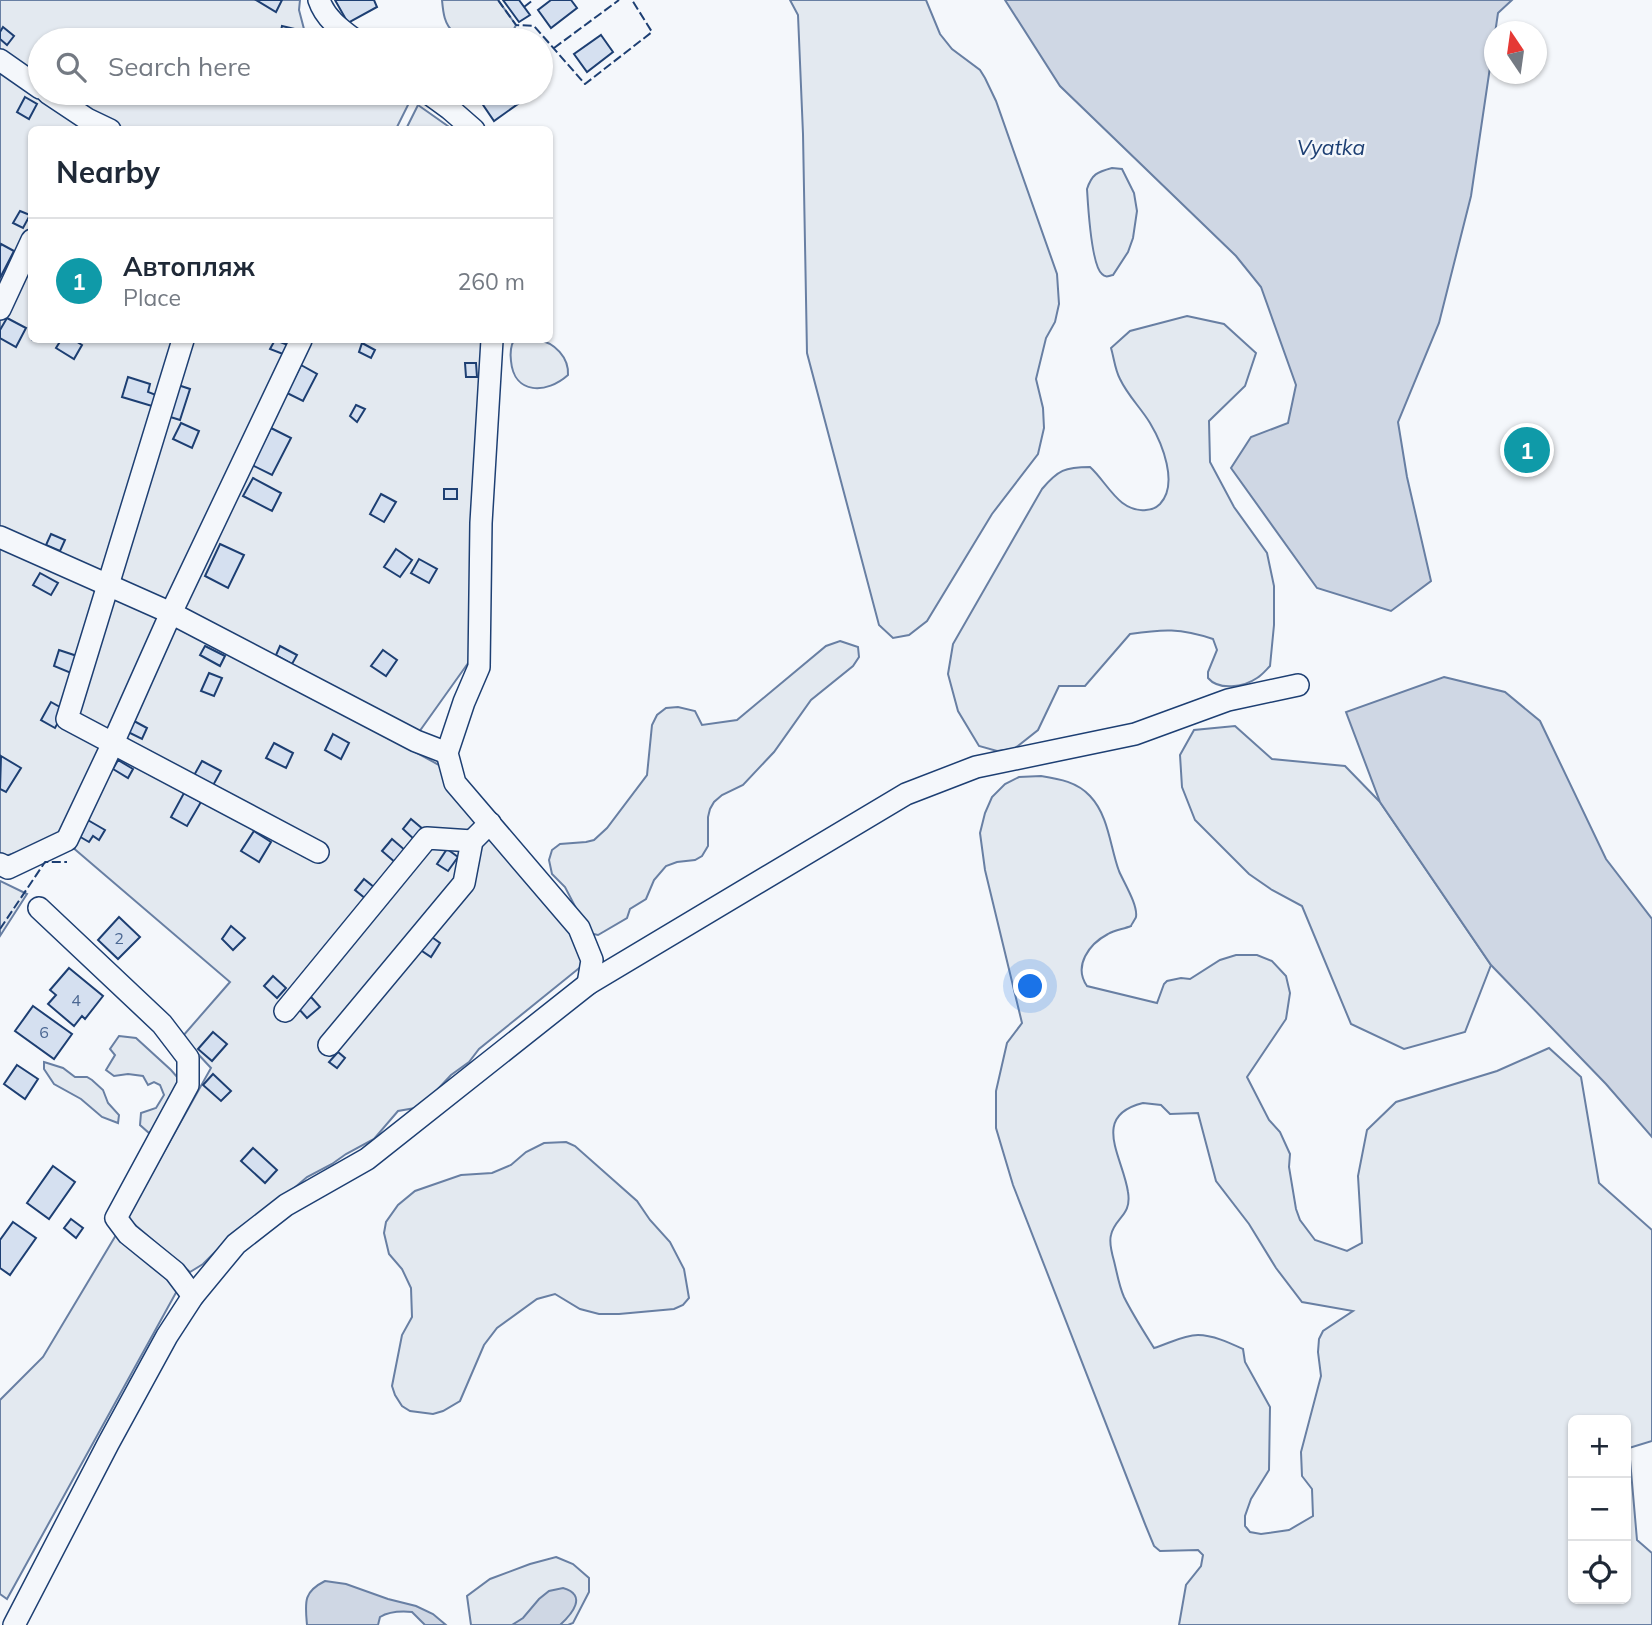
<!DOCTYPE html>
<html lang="en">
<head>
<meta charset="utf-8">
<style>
	:root { --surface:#fff; --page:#f6f6f7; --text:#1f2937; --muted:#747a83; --line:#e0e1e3; --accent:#d93025 }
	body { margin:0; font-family:Mulish,sans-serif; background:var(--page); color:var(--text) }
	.controls { position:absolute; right:21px; bottom:21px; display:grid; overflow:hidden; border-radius:10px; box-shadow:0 2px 5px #0004 }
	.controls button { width:63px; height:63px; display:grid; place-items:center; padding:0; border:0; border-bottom:2px solid var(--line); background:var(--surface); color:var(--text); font:35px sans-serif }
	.compass { position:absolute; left:1484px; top:21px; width:63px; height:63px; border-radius:50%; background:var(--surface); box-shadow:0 2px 5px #0004; rotate:347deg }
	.you { position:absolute; left:1031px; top:987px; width:24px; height:24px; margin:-18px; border:5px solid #fff; border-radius:50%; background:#1a73e8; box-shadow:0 0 0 10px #1a73e833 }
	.badge { display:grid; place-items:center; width:46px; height:46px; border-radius:50%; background:var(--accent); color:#fff; font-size:23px; font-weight:700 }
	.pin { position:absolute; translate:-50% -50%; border:4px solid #fff; box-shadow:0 2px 7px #0006 }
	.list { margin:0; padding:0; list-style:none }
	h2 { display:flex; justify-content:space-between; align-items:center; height:91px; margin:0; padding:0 28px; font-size:30px }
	h2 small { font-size:23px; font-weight:400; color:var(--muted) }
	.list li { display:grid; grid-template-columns:46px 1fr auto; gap:21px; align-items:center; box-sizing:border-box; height:126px; padding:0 28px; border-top:2px solid var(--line) }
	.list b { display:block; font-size:26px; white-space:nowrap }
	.list p { margin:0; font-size:23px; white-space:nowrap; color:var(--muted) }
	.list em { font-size:23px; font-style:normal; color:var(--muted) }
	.icon { flex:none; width:38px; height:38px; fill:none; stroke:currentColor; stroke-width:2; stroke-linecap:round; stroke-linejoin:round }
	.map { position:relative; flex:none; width:1652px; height:1625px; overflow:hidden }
	.search { position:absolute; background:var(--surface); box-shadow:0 2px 5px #0004; left:28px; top:28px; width:525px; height:77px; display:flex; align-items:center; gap:18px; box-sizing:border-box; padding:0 24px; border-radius:38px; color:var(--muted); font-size:26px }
	.panel { position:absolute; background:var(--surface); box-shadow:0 2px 5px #0004; left:28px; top:126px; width:525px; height:217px; border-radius:10px }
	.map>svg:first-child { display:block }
</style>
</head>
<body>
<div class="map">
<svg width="1652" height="1625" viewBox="0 0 1652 1625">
	<rect width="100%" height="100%" fill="#f4f7fb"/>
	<g fill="#e3e9f0" stroke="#687fa3" stroke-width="2" fill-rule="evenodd">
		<path d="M0,0H300L299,10L304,29L321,40H40V93H401L411,99L396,129L32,130V340H295L167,608L0,531Z"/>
		<path d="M442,0H498L516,25L512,33C497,36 466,41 454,32C444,25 443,11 442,0Z"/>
		<path d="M790,0H926L940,34L952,49L980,70L985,78L996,101L1057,274L1059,304L1055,322L1046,338L1036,379L1043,408L1044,428L1038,454L992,514L927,621L909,635L893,638L879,625L807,353L803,134L798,15Z"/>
		<path d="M418,105L452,129H406Z"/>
		<path d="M1112,168L1122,169L1134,193L1137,211L1133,238L1128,252L1113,275C1108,276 1106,278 1102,274C1091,265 1088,205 1087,189C1092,174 1097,172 1112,168Z"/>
		<path d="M1187,316L1224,324L1256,353L1245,386L1209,421L1210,462L1234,507L1267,553L1274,586V625L1270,666C1266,670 1262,675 1257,678C1244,687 1219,691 1208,678V672L1217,650L1213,639C1180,628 1163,629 1130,634L1085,686H1059L1038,730L1014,749L997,751L979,746L958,711L948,674L953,644L1042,489C1058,470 1065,467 1090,467C1107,482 1119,513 1146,510C1152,510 1156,508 1160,504C1179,484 1162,443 1150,423C1141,408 1128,396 1120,379C1115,370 1114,358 1111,348L1130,331Z"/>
		<path d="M307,340H481V426L471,659L419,732L181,608Z"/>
		<path d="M514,340C522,339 530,339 537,340C555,342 569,358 568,375C547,394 514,395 511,361C510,353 510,347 514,340Z"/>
		<path d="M0,542L162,615L61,839L2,857L0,856Z"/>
		<path d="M174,621L439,765L490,823L571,935L583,965L479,1049L469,1062L451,1075L421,1107L398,1111L374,1139L346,1154L332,1164L307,1177L266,1212L228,1239L203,1264L190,1272L127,1218L211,1068L182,1037L230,982L71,846Z"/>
		<path d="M840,641L858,647L859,657L853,666L811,700L774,752L743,785L722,795L714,802L710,809L708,817V846L702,856L695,860L677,862L666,866L654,880L646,899L630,909L627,918L598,935L589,933L565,887L552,874L549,860L552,850L560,844L586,842L594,840L607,828L647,775L652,725L657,715L666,708L678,707L695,711L702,725L737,720L826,646Z"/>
		<path d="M1235,726L1272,759L1345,766L1380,802L1491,965L1465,1032L1404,1049L1351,1024L1302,906L1272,890L1249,874L1195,820L1182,787L1180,755L1194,730Z"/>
		<path d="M1041,776C1060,779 1077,782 1090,796C1109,816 1110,847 1119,871C1124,883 1138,905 1136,917C1136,918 1131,925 1131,926C1124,929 1115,930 1108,934C1089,944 1073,966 1087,986L1157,1003L1164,984L1167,981L1181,978L1190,979L1220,960L1236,955H1257L1272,961L1286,976L1290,993L1286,1019L1247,1077L1269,1120L1280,1132L1290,1154L1289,1167L1296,1209L1300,1220L1315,1240L1347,1251L1362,1243L1358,1176L1367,1130L1396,1102L1497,1071L1549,1048L1581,1077L1599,1183L1652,1230V1441L1629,1448L1637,1540L1652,1553V1625H1179L1186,1585L1201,1566L1203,1555L1198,1550L1160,1551L1154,1546L1145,1524L1013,1185L996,1128V1091L1007,1043L1022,1023L985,870L980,833L985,813L992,797L1005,784L1019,777ZM1143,1103L1161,1105L1170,1114L1198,1113L1216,1181L1249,1224L1276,1268L1302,1302L1353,1311L1323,1331L1319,1339L1318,1352L1321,1376L1301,1452L1302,1476L1312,1489L1313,1516L1289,1530L1261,1534L1250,1532L1245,1526V1516L1251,1499L1269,1470L1270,1407L1245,1362L1243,1349C1230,1343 1213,1335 1198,1335C1183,1335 1168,1344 1154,1348C1144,1332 1133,1315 1124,1297C1119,1286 1117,1273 1114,1261C1112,1254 1109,1242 1111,1235C1115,1217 1132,1216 1128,1192C1123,1157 1090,1116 1143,1103ZM1573,1420H1626V1599H1573Z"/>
		<path d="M0,881L27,894L0,936Z"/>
		<path d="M119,1036L136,1038L171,1070L178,1078L176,1093L161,1129L149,1133L140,1125L141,1113L156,1108L164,1095L160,1085L154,1082L148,1085L143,1076L128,1074L114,1076L106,1070L115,1055L110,1049Z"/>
		<path d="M44,1062L63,1068L75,1077H87L92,1080L103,1090L108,1103L119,1115L118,1123L102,1117L81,1099L54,1084L44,1069Z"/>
		<path d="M566,1142L575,1146L637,1201L650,1220L670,1242L684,1269L689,1298L683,1305L674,1309L619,1314H599L580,1309L555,1294L537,1299L497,1328L484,1345L460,1401L443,1411L433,1414L410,1411L402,1406L395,1395L392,1386L402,1335L412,1317L411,1288L402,1269L389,1254L384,1233L386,1222L398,1205L415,1191L461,1175L492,1173L511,1165L526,1152L544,1143Z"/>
		<path d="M116,1235L178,1289L7,1599L0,1594V1400L43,1357Z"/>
		<path d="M556,1557L573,1564L589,1578V1592L573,1623L568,1625H471L467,1596L490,1579L530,1564Z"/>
	</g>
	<g fill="#cfd7e4" stroke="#687fa3" stroke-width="2">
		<path d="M1005,0H1512L1498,13L1471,196L1439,323L1398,422L1407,477L1431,581L1391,611L1317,588L1231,468L1251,437L1288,423L1296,385L1261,287L1236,256L1060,86Z"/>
		<path d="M1444,677L1505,692L1540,721L1606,859L1652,919V1137L1606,1084L1491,965L1380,802L1346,712Z"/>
		<path d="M325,1581L346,1584L388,1599L416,1606L433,1614L446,1625H425L412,1612C401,1611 390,1611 380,1617L378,1625H307C305,1602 303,1592 325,1581Z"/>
		<path d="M563,1588C588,1595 572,1614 560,1625H512L523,1618L539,1599L549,1591Z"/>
	</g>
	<g fill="#d5e0f0" stroke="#1d3f73" stroke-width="2">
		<path d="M256,0H282L276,12Z"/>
		<path d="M335,0H374L377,7L348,23Z"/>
		<path d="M503,0H519L530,15L519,22Z"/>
		<path d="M551,0H571L577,8L551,28L538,10Z"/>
		<path d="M282,26L299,30L296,40H279Z"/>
		<path d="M3,27L14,36L7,45L0,39V32Z"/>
		<path d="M601,35L613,52L587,72L574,54Z"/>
		<path d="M481,93H531L532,94L494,121L477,96Z"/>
		<path d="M25,97L37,104L29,119L17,112Z"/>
		<path d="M20,211L30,215L23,228L13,223Z"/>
		<path d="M1,244L14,251L0,278V247Z"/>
		<path d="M7,318L26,328L16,347L0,338V330Z"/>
		<path d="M61,340H74L82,345L74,359L56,348Z"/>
		<path d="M275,340L288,345L283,354L270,349Z"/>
		<path d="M362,343L375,350L371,358L359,352Z"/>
		<path d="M465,363H476L477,377H466Z"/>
		<path d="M301,365L317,374L303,401L287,393Z"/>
		<path d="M128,377L150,384L148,392L156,395L152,406L122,397Z"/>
		<path d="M175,384L190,389L180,420L164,415Z"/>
		<path d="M356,405L365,409L357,422L350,416Z"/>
		<path d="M181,423L199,431L192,448L173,439Z"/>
		<path d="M271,428L291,438L272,475L252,465Z"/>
		<path d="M253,478L281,493L272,511L243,496Z"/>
		<rect x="444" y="489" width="13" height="10"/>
		<path d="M381,494L396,502L384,522L370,514Z"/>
		<path d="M51,534L65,540L60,551L46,545Z"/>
		<path d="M220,544L244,555L228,588L205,576Z"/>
		<path d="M396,549L412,560L400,577L384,567Z"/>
		<path d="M419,559L437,569L429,583L411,573Z"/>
		<path d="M40,573L58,583L51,595L33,585Z"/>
		<path d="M205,646L225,656L220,666L200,655Z"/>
		<path d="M280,646L297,655L292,664L276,655Z"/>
		<path d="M59,650L77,656L71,673L54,666Z"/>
		<path d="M383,650L397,660L386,676L371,666Z"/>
		<path d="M209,673L222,678L214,696L201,691Z"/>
		<path d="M51,702L65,710L55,728L41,720Z"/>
		<path d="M134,721L147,728L142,739L128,732Z"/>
		<path d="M333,734L349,743L341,759L325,750Z"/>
		<path d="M274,743L293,753L286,768L266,758Z"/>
		<path d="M1,756L21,768L6,792L0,789Z"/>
		<path d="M118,760L133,769L128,778L113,769Z"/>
		<path d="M202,761L221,771L211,789L192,779Z"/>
		<path d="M184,793L201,802L187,826L171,817Z"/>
		<path d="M86,819L105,830L99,840L93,836L89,842L77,835Z"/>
		<path d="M411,819L424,830L416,841L403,829Z"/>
		<path d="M254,831L271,842L259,862L241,851Z"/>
		<path d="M392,839L406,851L396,863L382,851Z"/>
		<path d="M447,849L458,857L448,871L437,864Z"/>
		<path d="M364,879L375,888L366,899L355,890Z"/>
		<path d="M119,917L140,937L118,959L98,940Z"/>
		<path d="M231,926L245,938L233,950L222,939Z"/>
		<path d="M429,935L440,943L431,957L419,949Z"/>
		<path d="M69,968L103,996L85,1019L82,1016L74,1026L48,1004L56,995L50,990Z"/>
		<path d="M273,976L286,988L277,998L264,986Z"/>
		<path d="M311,997L320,1007L307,1018L298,1008Z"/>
		<path d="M33,1006L72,1034L54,1059L15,1031Z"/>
		<path d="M213,1032L227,1044L212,1061L198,1049Z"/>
		<path d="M338,1052L345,1058L337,1068L329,1062Z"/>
		<path d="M17,1065L38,1079L25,1099L4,1084Z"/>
		<path d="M213,1074L231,1091L221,1101L203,1085Z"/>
		<path d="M253,1148L277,1170L265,1183L241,1161Z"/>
		<path d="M53,1166L75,1182L49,1219L27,1203Z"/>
		<path d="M71,1219L83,1228L76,1238L64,1228Z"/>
		<path d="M13,1222L36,1238L10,1275L0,1268V1240Z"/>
	</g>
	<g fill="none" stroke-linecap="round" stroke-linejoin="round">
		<defs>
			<g id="minor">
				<path d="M319,0C325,18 340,29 355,40"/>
				<path d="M0,60L40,88"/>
				<path d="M48,93L87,119L110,130"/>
				<path d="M428,93L450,109L474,130"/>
				<path d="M0,309L32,240"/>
				<path d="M183,340L67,719L318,852"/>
				<path d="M492,340L481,523L479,667L464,702L447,753L455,783L579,928L592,960L588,984"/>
				<path d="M0,537L171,613L416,741L447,753"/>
				<path d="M0,864L8,868L67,840L113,743L171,613L301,340"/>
				<path d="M39,908L162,1024L188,1058V1085L116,1218L128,1234L175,1272L193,1296"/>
				<path d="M285,1011L427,838L472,841"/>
				<path d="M329,1045L464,883L472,841L490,823"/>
				<path d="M14,1625L108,1444L167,1336L193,1296L236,1244L286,1205L367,1159L588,984L906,794L976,767L1135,734L1228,700L1298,685"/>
			</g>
		</defs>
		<use href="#minor" stroke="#1d3f73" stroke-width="24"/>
		<use href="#minor" stroke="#f4f7fb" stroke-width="21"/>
		<g stroke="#1d3f73" stroke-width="2" stroke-dasharray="9 3.5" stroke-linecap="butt">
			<path d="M498,0L516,25L534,26L585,84L652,32L632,0"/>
			<path d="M524,7L533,0"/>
			<path d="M554,48L619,0"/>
			<path d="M0,929L45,862H67"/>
		</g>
	</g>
	<g text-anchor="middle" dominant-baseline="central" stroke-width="5" stroke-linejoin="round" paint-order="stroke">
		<g font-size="16" fill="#4b6792">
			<text x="119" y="938">2</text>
			<text x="76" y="1000">4</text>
			<text x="44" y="1032">6</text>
		</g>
		<g font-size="21" font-style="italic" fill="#1d3f73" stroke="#f4f7fb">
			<text x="1331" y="147">Vyatka</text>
		</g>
	</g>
</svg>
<div class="controls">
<button>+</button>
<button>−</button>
<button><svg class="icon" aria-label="locate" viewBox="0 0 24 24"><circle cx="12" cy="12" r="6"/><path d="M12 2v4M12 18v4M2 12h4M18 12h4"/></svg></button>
</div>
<svg class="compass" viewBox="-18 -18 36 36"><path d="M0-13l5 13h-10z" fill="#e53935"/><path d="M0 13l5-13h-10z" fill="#747a83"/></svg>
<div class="you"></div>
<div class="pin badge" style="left:1527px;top:450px;background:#0f9aa8">1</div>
<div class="search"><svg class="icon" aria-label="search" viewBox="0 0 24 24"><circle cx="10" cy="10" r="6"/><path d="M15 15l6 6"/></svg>Search here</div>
<section class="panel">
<h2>Nearby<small></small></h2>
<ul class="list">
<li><span class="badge" style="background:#0f9aa8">1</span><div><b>Автопляж</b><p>Place</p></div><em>260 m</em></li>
</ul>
</section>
</div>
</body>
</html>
